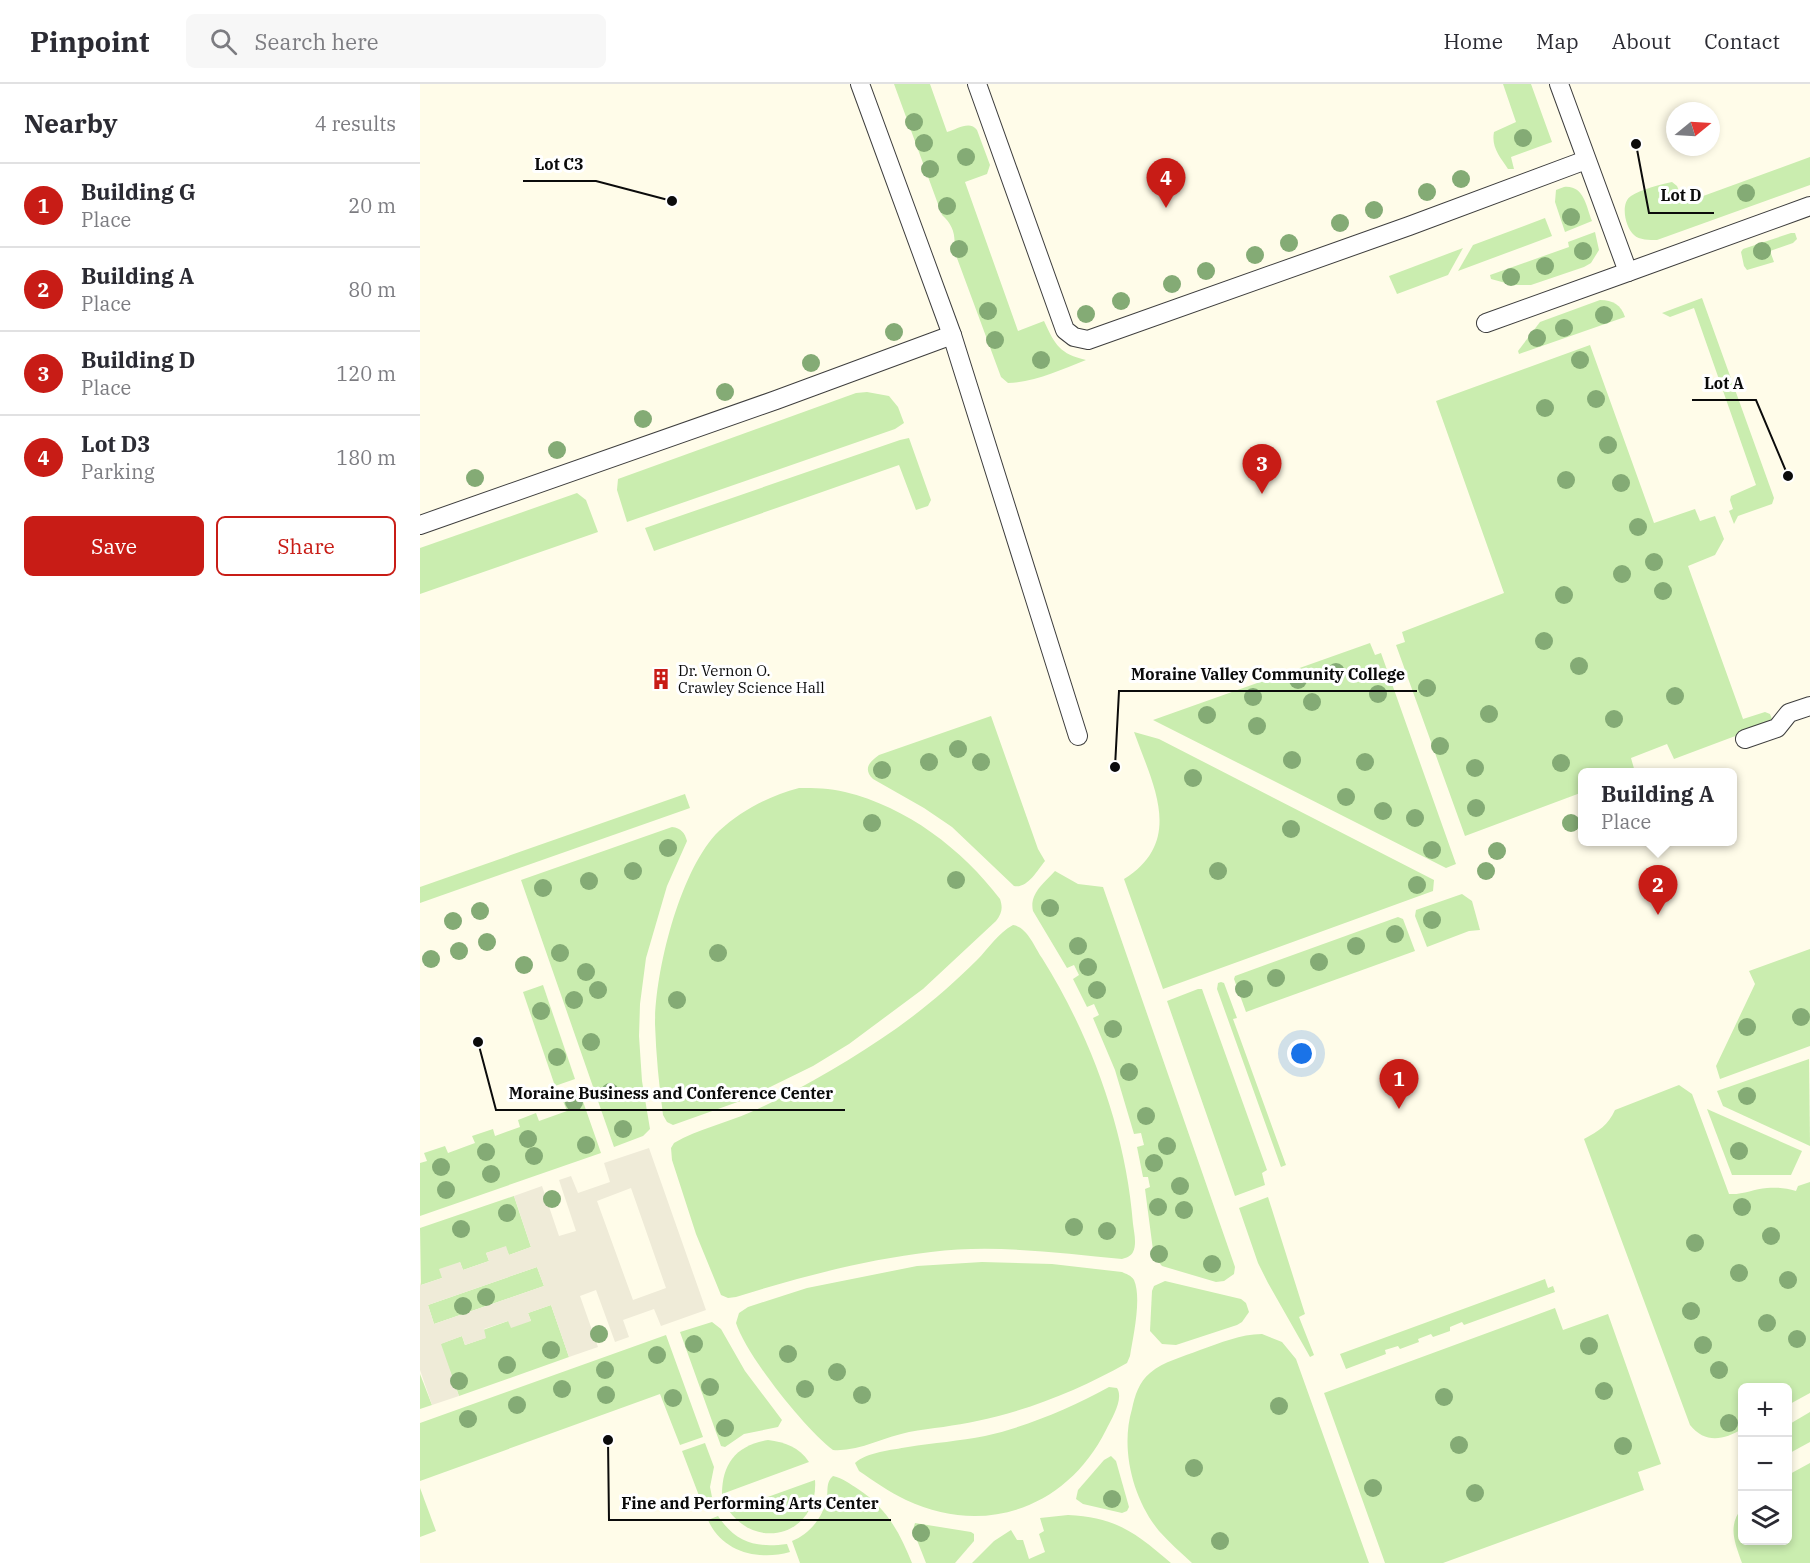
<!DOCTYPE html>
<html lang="en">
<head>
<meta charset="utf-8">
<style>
	:root { --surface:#fff; --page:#f7f7f7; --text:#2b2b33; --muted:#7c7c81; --line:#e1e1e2; --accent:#c81c16 }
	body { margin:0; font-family:"IBM Plex Serif",serif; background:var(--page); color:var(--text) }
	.controls { position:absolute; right:18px; bottom:18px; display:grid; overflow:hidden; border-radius:9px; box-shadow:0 3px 9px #0003 }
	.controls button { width:54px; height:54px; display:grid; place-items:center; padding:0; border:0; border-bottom:2px solid var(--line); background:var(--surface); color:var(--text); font:30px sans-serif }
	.compass { position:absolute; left:1246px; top:18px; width:54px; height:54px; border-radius:50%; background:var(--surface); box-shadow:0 3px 9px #0003; rotate:72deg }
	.you { position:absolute; left:882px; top:970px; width:21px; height:21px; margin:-15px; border:4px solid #fff; border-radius:50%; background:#1a73e8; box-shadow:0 0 0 9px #1a73e833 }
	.badge { display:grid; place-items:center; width:39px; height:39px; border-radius:50%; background:var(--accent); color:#fff; font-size:20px; font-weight:700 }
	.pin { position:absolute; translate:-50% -50px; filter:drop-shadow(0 2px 3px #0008) }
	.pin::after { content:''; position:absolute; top:32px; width:21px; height:18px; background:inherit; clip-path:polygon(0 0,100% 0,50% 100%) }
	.popup { position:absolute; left:1158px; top:684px; width:159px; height:78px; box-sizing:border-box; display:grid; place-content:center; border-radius:9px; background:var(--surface); filter:drop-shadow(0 2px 4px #0005); font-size:20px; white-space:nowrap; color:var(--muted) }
	.popup b { font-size:22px; color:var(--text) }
	.popup::after { content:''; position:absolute; left:50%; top:100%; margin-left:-12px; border:12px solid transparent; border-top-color:var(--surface) }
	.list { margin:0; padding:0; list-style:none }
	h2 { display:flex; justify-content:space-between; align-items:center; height:78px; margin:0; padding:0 24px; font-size:26px }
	h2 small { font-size:20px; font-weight:400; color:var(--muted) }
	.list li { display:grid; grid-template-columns:39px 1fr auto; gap:18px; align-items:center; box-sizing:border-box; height:84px; padding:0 24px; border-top:2px solid var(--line) }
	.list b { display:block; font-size:22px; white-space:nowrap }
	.list p { margin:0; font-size:20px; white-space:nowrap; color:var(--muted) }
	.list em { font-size:20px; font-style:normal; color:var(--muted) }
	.actions { display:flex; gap:12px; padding:18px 24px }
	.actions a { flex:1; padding:14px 0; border:2px solid var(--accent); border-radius:9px; text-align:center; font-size:21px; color:var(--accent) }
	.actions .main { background:var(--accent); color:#fff }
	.icon { flex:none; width:33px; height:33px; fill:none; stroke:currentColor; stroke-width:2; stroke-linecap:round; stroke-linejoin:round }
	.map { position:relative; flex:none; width:1390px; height:1479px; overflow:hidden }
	header { display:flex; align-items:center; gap:36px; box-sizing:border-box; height:84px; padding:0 30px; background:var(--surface); border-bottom:2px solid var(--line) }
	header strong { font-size:28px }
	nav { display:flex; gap:33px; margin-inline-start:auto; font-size:21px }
	.search { width:420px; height:54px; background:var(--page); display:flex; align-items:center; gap:15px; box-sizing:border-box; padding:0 21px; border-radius:9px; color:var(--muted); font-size:22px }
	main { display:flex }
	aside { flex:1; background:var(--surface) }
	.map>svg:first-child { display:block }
</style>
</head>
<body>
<header>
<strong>Pinpoint</strong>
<div class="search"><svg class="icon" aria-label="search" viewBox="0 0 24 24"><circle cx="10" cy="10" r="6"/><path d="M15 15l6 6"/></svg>Search here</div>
<nav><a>Home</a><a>Map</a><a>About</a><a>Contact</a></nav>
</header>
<main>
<aside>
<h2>Nearby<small>4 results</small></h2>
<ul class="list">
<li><span class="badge">1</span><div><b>Building G</b><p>Place</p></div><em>20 m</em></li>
<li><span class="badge">2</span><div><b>Building A</b><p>Place</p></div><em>80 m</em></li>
<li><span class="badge">3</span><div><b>Building D</b><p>Place</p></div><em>120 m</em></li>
<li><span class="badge">4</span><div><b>Lot D3</b><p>Parking</p></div><em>180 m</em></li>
</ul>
<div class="actions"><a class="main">Save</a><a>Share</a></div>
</aside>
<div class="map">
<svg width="1390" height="1479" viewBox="0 0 1390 1479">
	<rect width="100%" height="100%" fill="#fffce9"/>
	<g fill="#caedaf">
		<path d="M474,0H510L527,48C537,45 550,36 557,46L570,81L567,90L545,98L598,247L624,237C635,261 640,270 666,276C640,286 616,298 588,299L581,293L534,166C536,151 533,141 522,131Z"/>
		<path d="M1083,0H1111L1132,58L1091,73L1094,85H1088C1080,73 1071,63 1074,48L1096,38Z"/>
		<path d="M1390,73V101L1237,156C1230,156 1219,156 1214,151C1205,143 1200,119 1211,112C1220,106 1241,100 1252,98L1257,102L1264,119Z"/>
		<path d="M1144,103C1164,101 1166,122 1172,137L1145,148L1135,118L1136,106Z"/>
		<path d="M1125,134L1132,152L1038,187L1053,161Z"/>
		<path d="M1175,148L1179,166L1171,179L1164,183L1111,201H1093L1071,195L1070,191L1149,163L1148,158Z"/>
		<path d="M1371,149H1375L1377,155L1373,159L1350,167L1354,178L1327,186L1324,182L1321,168L1323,165Z"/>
		<path d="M1043,164L1028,191L977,210L969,192Z"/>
		<path d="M1282,214L1354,414L1352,420L1318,432L1314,440L1309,427L1313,425L1310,416L1311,412L1336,401L1274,224L1250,233L1242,229Z"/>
		<path d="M1180,216C1193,216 1201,221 1205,233L1099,270L1098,267L1120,238Z"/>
		<path d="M1170,261L1234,439L1275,425L1280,437L1295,432L1304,455L1295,471L1268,482L1323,635L1345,628L1350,630L1352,635L1350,639L1254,675L1247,660L1211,674L1215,688H1163V708L1045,752L976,561L985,558L982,548L1084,509L1016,317Z"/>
		<path d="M447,308L469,312L478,323L484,339L475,345L207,438L197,406L198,395L436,309Z"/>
		<path d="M489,354L511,416L508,422L496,426L479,381L234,467L225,444L480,356Z"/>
		<path d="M157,409L166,416L178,448L0,510V464Z"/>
		<path d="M950,559L955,571L961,569L1036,780L1026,784L733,636Z"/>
		<path d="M571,632L618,765L625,777C617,787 607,805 594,802L532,743L504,724L453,695C443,685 449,678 459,671Z"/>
		<path d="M714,648L739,655L1014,796L1013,807L743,905L704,795C765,757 733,701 714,648Z"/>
		<path d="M379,704C394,704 410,704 425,708C487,723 542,765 580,815C583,824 582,829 576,837L503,905L429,960L393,982L326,1015L253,1041L247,1038L243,1031C239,1001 236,971 235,940C235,887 260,785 299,747C322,726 349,712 379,704Z"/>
		<path d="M265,710L270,724L0,819V803Z"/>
		<path d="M252,743C261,744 265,749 267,757L247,802L226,874L220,920L219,952L222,997L230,1045L223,1052L194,1063L101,796Z"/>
		<path d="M635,787L658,800L683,803L815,1183L814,1190L804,1197L796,1198L742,1182L736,1175L733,1166L725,1105L730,1103L728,1093H723L717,1063L724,1061L721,1049L714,1050L695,986L673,934L679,931L674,920L667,923L653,895L659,891L654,881L647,884L613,827C609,810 624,799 635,787Z"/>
		<path d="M1042,810L1052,817L1060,846L1049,847L1007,863L995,832L996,826Z"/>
		<path d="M978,833L983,835L995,867L826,928L814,895L815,892Z"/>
		<path d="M593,841C607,843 614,862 622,874C671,952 706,1048 713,1140C714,1148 717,1160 713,1168C711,1172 706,1174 702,1175C639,1169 574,1160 511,1168C444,1176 380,1193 316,1213L308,1214L301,1211L276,1150L252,1076L251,1064L254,1059C278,1045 306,1039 331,1028C382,1005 431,976 477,944C505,924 533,900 557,876C569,864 578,849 593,841Z"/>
		<path d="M1390,865V962L1300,995L1296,982L1335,900L1329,887Z"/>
		<path d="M801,898L804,899L817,934L813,935L866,1081L861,1083L797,905L798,899Z"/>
		<path d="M123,901L155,995L135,1002L103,908Z"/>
		<path d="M778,905H782L847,1086L842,1089L845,1101L815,1112L747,917Z"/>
		<path d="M1389,975L1390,1062L1303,1022L1297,1007Z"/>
		<path d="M1259,1001L1272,1010L1309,1110C1322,1111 1334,1105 1347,1104C1357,1103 1366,1104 1376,1107L1378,1102L1390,1098V1309L1368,1321V1304H1322V1345C1304,1356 1285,1360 1270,1341L1164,1055C1179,1047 1188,1041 1195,1026Z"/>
		<path d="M159,1006L181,1069L0,1132V1079L7,1077L4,1069L25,1062L28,1069L55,1059L52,1052L73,1045L75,1052L100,1043L98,1036L116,1029L119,1037L147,1027L141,1012Z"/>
		<path d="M1287,1025L1382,1067L1371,1091H1312Z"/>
		<path d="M94,1112L111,1163L89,1171L85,1163L66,1169L69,1177L43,1186L40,1178L22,1194L1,1201L0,1144Z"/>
		<path d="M848,1113L885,1230L879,1233L894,1271L890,1273L848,1199L838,1179L819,1124Z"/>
		<path d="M562,1178L632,1180L702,1188C706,1190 711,1191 714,1196C722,1214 713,1253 710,1272L707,1279C661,1305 610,1326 557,1337C535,1342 512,1344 489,1348C464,1353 438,1368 413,1366C385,1345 326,1271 316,1239L319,1229L328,1223L387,1204L497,1182Z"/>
		<path d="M117,1183L124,1202L14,1240L8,1221Z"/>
		<path d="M1125,1195L1128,1204L1133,1202L1135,1208L1044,1241L1042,1238L1030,1243V1247L1013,1253L1011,1250L998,1255L999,1258L980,1265L978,1262L965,1266L966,1270L926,1285L920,1270Z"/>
		<path d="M745,1197L821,1215L826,1219L829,1228L822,1238L817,1241L756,1261L742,1260L730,1247L732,1207L734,1202Z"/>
		<path d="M131,1221L149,1273L39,1312L20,1260L42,1252L45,1261L65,1254L63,1246L88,1237H111L108,1229Z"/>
		<path d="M1135,1224L1143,1246L1188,1230L1241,1380L1218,1388L1224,1406L1023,1479H965L904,1309Z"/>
		<path d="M292,1238L301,1245L325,1287L362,1336L358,1343L324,1350L305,1363L301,1362L260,1248Z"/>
		<path d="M842,1250L862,1258L876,1275L949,1479H772C761,1469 749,1458 739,1447C713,1415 700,1365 712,1325C715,1311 719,1298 730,1289C744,1277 763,1273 780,1266C801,1259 820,1250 842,1250Z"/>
		<path d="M246,1251L283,1353L260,1361L240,1310L0,1397V1339Z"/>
		<path d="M0,1290L12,1321L0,1325Z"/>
		<path d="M689,1303L697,1304C704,1315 692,1334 686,1346C647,1424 565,1453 486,1416C469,1408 454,1397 439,1387L435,1379C447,1368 472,1366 488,1363C513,1359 540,1357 565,1352C609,1342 650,1324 689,1303Z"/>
		<path d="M1390,1328V1358L1368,1370V1341Z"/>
		<path d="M348,1356C365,1358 379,1363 389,1378L302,1410C302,1379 317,1361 348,1356Z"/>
		<path d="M285,1359L294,1383L290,1403L292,1413L281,1417L262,1367Z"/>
		<path d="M691,1372L696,1377L709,1423L707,1427L702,1429L663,1420L656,1415L658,1406L684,1376Z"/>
		<path d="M1390,1379V1479H1322C1315,1459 1307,1442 1322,1424V1456H1368V1391Z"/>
		<path d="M413,1392C423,1394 430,1400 438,1405C466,1423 480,1449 492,1479H380L372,1457C390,1450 403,1433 407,1414C408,1405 406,1398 413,1392Z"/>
		<path d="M395,1396C399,1448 340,1469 309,1427Z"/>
		<path d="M0,1404L16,1447L0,1453Z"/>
		<path d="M648,1431C696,1433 716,1449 751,1479H552L574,1457L591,1446L597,1456H603L609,1475L625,1468L619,1450L624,1447L620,1434Z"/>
		<path d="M298,1432C316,1459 336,1464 367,1460L370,1468C338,1477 302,1468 288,1436Z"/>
		<path d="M495,1439L551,1448L554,1450V1457L535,1479H506L493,1446Z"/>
	</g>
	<path fill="#efebd8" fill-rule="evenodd" d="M229,1064L286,1226L241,1242L234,1225L203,1236L209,1253L195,1258L176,1206L160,1212L178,1263L149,1273L131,1221L108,1229L111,1237L91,1244L88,1237L64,1245L66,1254L45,1261L42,1252L21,1260L39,1312L12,1321L0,1286V1198L1,1201L22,1194L19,1185L40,1178L43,1186L69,1177L66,1169L86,1162L89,1171L111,1163L94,1112L122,1102L139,1152L156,1147L139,1096L151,1092L158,1109L190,1098L184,1079ZM211,1104L246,1204L213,1216L177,1117ZM117,1183L124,1202L14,1240L8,1221Z"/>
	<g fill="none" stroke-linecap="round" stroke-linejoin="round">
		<defs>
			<g id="service">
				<path d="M440,0L532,251L658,652"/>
				<path d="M557,0L645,246L654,253L668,256L989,142L1166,76"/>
				<path d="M1139,0L1208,188L1390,122"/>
				<path d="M1066,239L1208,188"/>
				<path d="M0,441L356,316L532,251"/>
				<path d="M1325,655L1357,644L1369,629L1390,622"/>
			</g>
		</defs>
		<use href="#service" stroke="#3e3e3e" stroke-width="20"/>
		<use href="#service" stroke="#fff" stroke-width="18"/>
	</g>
	<g fill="#84ab75">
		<circle cx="494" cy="38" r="9"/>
		<circle cx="1103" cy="54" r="9"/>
		<circle cx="504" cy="59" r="9"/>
		<circle cx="546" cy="73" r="9"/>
		<circle cx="510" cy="85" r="9"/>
		<circle cx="1041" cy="95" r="9"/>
		<circle cx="1007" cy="108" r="9"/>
		<circle cx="1326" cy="109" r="9"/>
		<circle cx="527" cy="122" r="9"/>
		<circle cx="954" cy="126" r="9"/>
		<circle cx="1151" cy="133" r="9"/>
		<circle cx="920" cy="139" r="9"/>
		<circle cx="869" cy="159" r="9"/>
		<circle cx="539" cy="165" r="9"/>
		<circle cx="1163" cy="167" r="9"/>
		<circle cx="1342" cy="167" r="9"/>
		<circle cx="835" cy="171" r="9"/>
		<circle cx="1125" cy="182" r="9"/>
		<circle cx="786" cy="187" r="9"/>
		<circle cx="1091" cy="193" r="9"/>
		<circle cx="752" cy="200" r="9"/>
		<circle cx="701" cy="217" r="9"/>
		<circle cx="568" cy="227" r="9"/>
		<circle cx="666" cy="230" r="9"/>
		<circle cx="1184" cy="231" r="9"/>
		<circle cx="1144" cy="244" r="9"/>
		<circle cx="474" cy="248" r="9"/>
		<circle cx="1117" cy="254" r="9"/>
		<circle cx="575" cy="256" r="9"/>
		<circle cx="621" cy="276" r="9"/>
		<circle cx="1160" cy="276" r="9"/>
		<circle cx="391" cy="279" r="9"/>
		<circle cx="305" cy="308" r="9"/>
		<circle cx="1176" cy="315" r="9"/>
		<circle cx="1125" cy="324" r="9"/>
		<circle cx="223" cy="335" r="9"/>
		<circle cx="1188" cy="361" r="9"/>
		<circle cx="137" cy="366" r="9"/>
		<circle cx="55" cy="394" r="9"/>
		<circle cx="1146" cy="396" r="9"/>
		<circle cx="1201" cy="399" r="9"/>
		<circle cx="1218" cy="443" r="9"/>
		<circle cx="1234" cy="478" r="9"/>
		<circle cx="1202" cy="490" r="9"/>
		<circle cx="1243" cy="507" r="9"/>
		<circle cx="1144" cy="511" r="9"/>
		<circle cx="1124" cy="557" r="9"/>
		<circle cx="1159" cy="582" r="9"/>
		<circle cx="916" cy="588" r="9"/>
		<circle cx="878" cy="596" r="9"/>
		<circle cx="1007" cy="604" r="9"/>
		<circle cx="958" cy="610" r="9"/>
		<circle cx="1255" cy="612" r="9"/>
		<circle cx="833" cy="613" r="9"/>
		<circle cx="892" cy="618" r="9"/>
		<circle cx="1069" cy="630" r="9"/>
		<circle cx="787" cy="631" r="9"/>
		<circle cx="1194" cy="635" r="9"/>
		<circle cx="837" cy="642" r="9"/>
		<circle cx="1020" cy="662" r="9"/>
		<circle cx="538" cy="665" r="9"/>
		<circle cx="872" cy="676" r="9"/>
		<circle cx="509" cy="678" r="9"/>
		<circle cx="561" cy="678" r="9"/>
		<circle cx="945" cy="678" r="9"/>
		<circle cx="1141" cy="679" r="9"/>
		<circle cx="1055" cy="684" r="9"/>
		<circle cx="462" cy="686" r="9"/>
		<circle cx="773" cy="694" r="9"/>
		<circle cx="926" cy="713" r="9"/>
		<circle cx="1056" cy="724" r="9"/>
		<circle cx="963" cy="727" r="9"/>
		<circle cx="995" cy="734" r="9"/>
		<circle cx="452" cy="739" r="9"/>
		<circle cx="1151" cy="739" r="9"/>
		<circle cx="871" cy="745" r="9"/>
		<circle cx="248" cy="764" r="9"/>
		<circle cx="1012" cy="766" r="9"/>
		<circle cx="1077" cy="767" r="9"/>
		<circle cx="213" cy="787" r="9"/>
		<circle cx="798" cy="787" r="9"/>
		<circle cx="1066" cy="787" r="9"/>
		<circle cx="536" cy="796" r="9"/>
		<circle cx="169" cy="797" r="9"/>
		<circle cx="997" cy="801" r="9"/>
		<circle cx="123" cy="804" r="9"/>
		<circle cx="630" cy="824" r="9"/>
		<circle cx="60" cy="827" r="9"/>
		<circle cx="1012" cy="836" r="9"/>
		<circle cx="33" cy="837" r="9"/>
		<circle cx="975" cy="850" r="9"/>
		<circle cx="67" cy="858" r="9"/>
		<circle cx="658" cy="862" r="9"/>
		<circle cx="936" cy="862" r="9"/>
		<circle cx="39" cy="867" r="9"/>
		<circle cx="140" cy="869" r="9"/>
		<circle cx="298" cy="869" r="9"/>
		<circle cx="11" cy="875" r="9"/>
		<circle cx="899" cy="878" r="9"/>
		<circle cx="104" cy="881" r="9"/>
		<circle cx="668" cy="883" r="9"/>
		<circle cx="166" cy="888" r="9"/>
		<circle cx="856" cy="894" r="9"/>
		<circle cx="824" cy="905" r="9"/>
		<circle cx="178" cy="906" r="9"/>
		<circle cx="677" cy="906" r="9"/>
		<circle cx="154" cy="916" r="9"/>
		<circle cx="257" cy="916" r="9"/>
		<circle cx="121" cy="927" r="9"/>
		<circle cx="1381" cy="933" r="9"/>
		<circle cx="1327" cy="943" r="9"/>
		<circle cx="693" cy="945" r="9"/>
		<circle cx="171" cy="958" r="9"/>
		<circle cx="137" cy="973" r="9"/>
		<circle cx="709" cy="988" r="9"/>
		<circle cx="190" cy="1008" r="9"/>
		<circle cx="1327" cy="1012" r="9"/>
		<circle cx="154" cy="1018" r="9"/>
		<circle cx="726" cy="1032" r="9"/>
		<circle cx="203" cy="1045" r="9"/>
		<circle cx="108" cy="1055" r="9"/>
		<circle cx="166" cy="1061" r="9"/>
		<circle cx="747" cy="1062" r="9"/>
		<circle cx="1319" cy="1067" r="9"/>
		<circle cx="66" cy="1068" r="9"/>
		<circle cx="114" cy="1072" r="9"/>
		<circle cx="734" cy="1079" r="9"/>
		<circle cx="21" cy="1083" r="9"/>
		<circle cx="71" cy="1090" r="9"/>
		<circle cx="760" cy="1102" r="9"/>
		<circle cx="26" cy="1106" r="9"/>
		<circle cx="132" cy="1115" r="9"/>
		<circle cx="738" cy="1123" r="9"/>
		<circle cx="1322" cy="1123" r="9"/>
		<circle cx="764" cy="1126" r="9"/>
		<circle cx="87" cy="1129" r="9"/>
		<circle cx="654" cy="1143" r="9"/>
		<circle cx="41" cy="1145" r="9"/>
		<circle cx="687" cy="1147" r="9"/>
		<circle cx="1351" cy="1152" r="9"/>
		<circle cx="1275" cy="1159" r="9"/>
		<circle cx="739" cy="1170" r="9"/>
		<circle cx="792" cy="1180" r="9"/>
		<circle cx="1319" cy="1189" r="9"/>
		<circle cx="1368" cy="1196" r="9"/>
		<circle cx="66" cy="1213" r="9"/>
		<circle cx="43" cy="1222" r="9"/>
		<circle cx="1271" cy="1227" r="9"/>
		<circle cx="1347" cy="1239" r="9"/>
		<circle cx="179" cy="1250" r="9"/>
		<circle cx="1377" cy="1255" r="9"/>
		<circle cx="274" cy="1260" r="9"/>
		<circle cx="1283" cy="1261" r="9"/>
		<circle cx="1169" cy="1262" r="9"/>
		<circle cx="131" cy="1266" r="9"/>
		<circle cx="368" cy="1270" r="9"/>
		<circle cx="237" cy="1271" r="9"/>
		<circle cx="87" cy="1281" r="9"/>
		<circle cx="185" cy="1286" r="9"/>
		<circle cx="1299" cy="1286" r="9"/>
		<circle cx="417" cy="1288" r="9"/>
		<circle cx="39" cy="1297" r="9"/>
		<circle cx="290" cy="1303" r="9"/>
		<circle cx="142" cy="1305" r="9"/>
		<circle cx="385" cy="1305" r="9"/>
		<circle cx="1184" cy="1307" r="9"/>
		<circle cx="186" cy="1311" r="9"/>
		<circle cx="442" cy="1311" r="9"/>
		<circle cx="1024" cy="1313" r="9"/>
		<circle cx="253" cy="1314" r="9"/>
		<circle cx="97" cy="1321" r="9"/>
		<circle cx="859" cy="1322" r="9"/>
		<circle cx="48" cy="1335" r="9"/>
		<circle cx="1309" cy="1339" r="9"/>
		<circle cx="305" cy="1344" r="9"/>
		<circle cx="1039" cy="1361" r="9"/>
		<circle cx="1203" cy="1362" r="9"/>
		<circle cx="774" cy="1384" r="9"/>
		<circle cx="953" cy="1404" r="9"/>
		<circle cx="1055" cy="1409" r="9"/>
		<circle cx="692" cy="1415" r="9"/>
		<circle cx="501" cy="1449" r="9"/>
		<circle cx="800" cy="1457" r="9"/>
	</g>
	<defs>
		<symbol id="building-bare" viewBox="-9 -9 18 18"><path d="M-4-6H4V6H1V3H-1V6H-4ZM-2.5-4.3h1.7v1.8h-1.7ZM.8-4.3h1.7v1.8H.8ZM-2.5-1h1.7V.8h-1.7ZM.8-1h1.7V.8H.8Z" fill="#c81c16" stroke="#fff" stroke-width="2.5" paint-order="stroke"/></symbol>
	</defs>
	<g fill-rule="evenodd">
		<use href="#building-bare" x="226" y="580" width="30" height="30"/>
	</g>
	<g text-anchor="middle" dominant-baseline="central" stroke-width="6" stroke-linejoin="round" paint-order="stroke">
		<g font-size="15" fill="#0b0b0b" stroke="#fff" text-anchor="start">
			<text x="258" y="586">Dr. Vernon O.<tspan x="258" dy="17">Crawley Science Hall</tspan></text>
		</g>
	</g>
	<path fill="none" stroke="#0b0b0b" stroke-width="2" d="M252 117L176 97H103M1216 60L1229 129H1294M1368 392L1336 316H1272M695 683L699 607H997M58 958L76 1026H425M188 1356L189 1436H471"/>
	<g fill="#0b0b0b" stroke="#fff" stroke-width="2">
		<circle cx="252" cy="117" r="6"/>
		<circle cx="1216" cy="60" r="6"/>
		<circle cx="1368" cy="392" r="6"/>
		<circle cx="695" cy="683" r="6"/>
		<circle cx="58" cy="958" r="6"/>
		<circle cx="188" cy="1356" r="6"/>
	</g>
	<g font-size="16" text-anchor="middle" font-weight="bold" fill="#0b0b0b" stroke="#fff" stroke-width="6" stroke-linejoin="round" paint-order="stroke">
		<text x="139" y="86">Lot C3</text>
		<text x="1261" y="117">Lot D</text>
		<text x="1304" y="305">Lot A</text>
		<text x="848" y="596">Moraine Valley Community College</text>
		<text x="251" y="1015">Moraine Business and Conference Center</text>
		<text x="330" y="1425">Fine and Performing Arts Center</text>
	</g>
</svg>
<div class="controls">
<button>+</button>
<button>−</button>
<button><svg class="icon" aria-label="layers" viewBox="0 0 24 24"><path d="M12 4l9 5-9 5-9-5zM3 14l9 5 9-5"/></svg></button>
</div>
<svg class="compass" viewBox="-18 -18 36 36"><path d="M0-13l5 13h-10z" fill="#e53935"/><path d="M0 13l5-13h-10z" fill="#7c7c81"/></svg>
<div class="you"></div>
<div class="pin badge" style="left:979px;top:1025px">1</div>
<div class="pin badge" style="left:1238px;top:831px">2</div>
<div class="popup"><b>Building A</b>Place</div>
<div class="pin badge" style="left:842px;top:410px">3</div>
<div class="pin badge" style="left:746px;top:124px">4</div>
</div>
</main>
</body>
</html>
